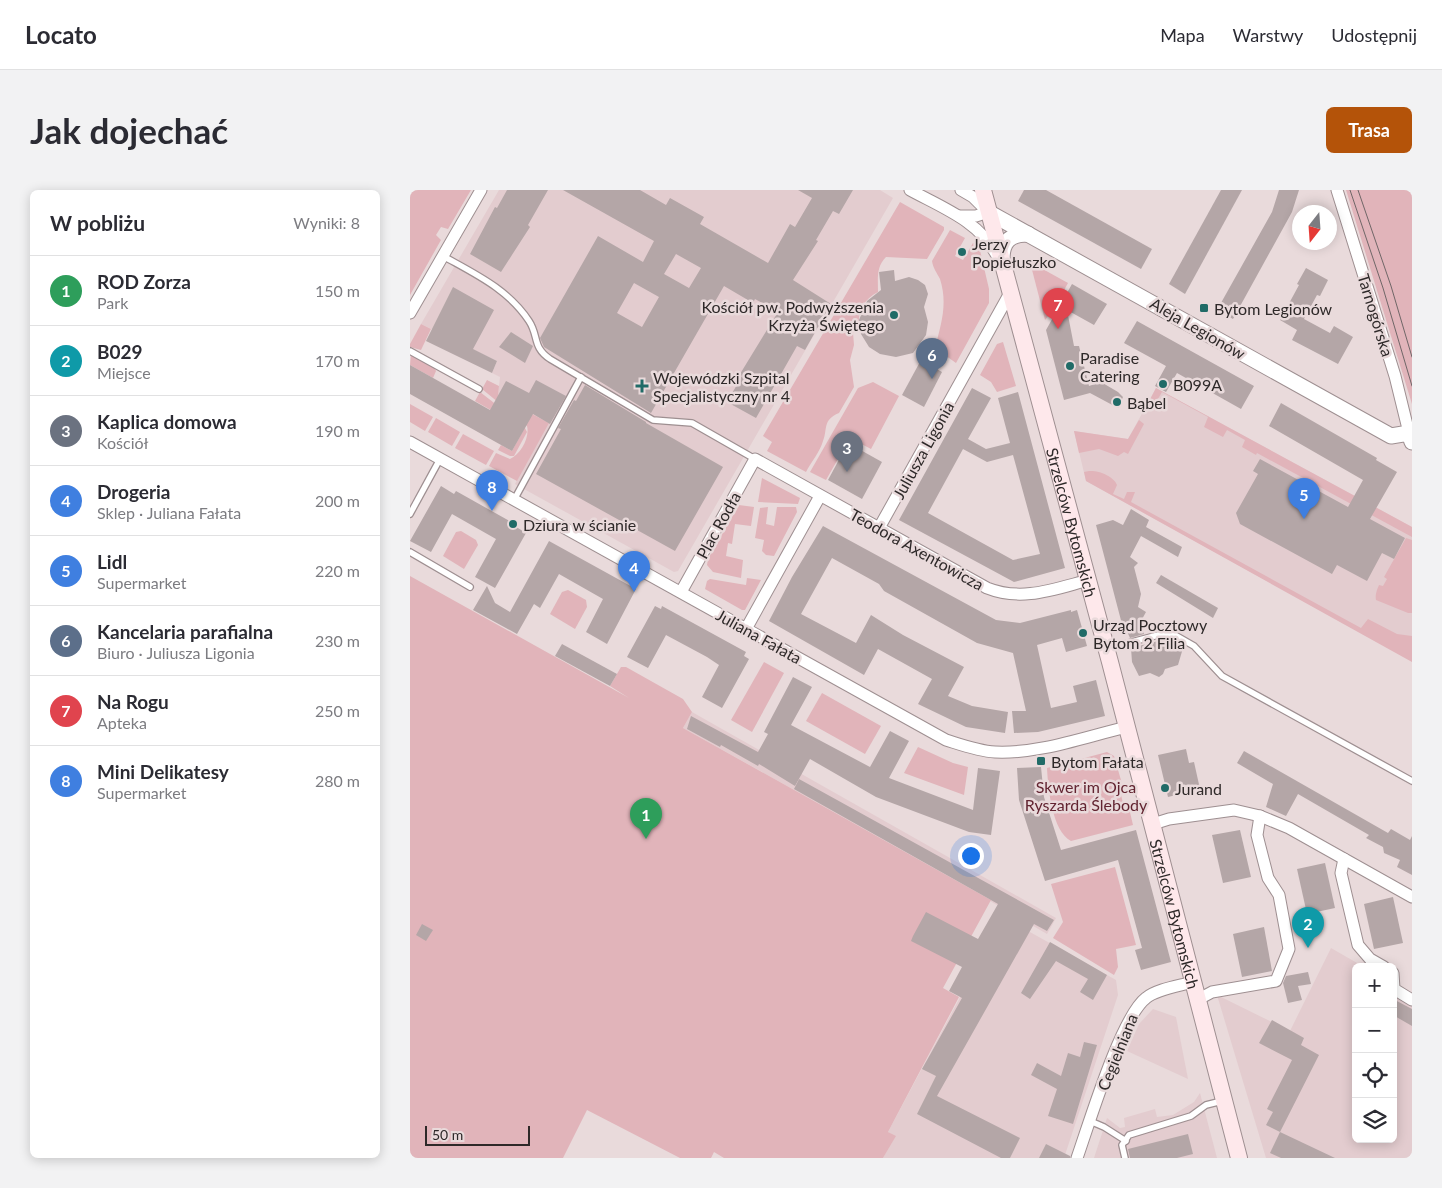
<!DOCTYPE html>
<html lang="pl">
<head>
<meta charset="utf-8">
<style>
	:root { --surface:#fff; --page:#f2f2f3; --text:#2b2b33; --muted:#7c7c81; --line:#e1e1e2; --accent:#b45309 }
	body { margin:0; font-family:Lato,sans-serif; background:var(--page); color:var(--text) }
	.controls { position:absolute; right:15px; bottom:15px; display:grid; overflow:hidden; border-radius:8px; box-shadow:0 2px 12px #0003 }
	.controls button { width:45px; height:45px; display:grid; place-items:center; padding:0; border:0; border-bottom:1px solid var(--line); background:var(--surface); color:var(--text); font:25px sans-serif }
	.compass { position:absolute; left:882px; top:15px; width:45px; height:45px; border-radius:50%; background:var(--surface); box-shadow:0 2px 12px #0003; rotate:197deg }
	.scale { position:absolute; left:15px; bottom:12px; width:105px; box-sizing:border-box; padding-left:5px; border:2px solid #2e2929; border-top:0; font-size:14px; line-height:18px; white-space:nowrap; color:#2e2929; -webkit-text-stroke:4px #e9dadb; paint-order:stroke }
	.you { position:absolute; left:560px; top:665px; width:18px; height:18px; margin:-12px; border:4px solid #fff; border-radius:50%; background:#1a73e8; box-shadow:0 0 0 8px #1a73e833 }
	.badge { display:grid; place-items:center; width:32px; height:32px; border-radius:50%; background:var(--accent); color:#fff; font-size:16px; font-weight:700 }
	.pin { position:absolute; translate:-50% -41px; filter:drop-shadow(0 1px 2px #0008) }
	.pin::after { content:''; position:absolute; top:26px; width:18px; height:15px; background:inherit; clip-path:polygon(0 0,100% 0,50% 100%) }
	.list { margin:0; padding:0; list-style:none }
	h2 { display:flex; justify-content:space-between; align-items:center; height:65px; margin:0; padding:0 20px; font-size:21px }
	h2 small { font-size:16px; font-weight:400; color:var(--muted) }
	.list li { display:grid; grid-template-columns:32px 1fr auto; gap:15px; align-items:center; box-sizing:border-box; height:70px; padding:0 20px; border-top:1px solid var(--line) }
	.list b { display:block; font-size:19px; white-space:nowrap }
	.list p { margin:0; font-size:16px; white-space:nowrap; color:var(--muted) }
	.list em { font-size:16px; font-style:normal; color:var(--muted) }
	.icon { flex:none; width:28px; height:28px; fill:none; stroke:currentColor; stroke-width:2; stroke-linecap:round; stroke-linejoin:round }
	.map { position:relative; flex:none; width:1002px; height:968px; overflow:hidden; border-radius:8px }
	header { display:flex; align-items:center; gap:30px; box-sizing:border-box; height:70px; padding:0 25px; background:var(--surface); border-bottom:1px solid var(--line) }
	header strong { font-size:24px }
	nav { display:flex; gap:28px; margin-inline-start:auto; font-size:18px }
	.intro { display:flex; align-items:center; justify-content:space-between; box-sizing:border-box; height:120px; padding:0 30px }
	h1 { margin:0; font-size:35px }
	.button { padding:12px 22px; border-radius:8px; background:var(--accent); color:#fff; font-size:18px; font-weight:700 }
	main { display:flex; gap:30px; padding:0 30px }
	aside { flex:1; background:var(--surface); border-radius:8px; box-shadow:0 2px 12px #0003 }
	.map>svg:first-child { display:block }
</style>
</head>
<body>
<header>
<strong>Locato</strong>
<nav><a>Mapa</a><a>Warstwy</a><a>Udostępnij</a></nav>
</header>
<div class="intro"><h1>Jak dojechać</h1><a class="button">Trasa</a></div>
<main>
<aside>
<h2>W pobliżu<small>Wyniki: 8</small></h2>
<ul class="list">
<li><span class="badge" style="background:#2e9e5b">1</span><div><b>ROD Zorza</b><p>Park</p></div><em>150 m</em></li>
<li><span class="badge" style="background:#0f9aa8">2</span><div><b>B029</b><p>Miejsce</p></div><em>170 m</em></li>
<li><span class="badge" style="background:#6b7280">3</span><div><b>Kaplica domowa</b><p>Kościół</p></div><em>190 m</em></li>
<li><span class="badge" style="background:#3f7fe0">4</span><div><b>Drogeria</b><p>Sklep · Juliana Fałata</p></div><em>200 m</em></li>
<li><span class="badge" style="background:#3f7fe0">5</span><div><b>Lidl</b><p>Supermarket</p></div><em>220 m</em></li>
<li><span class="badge" style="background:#5c6f8a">6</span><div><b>Kancelaria parafialna</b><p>Biuro · Juliusza Ligonia</p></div><em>230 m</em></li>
<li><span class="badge" style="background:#e0444e">7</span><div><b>Na Rogu</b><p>Apteka</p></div><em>250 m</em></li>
<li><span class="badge" style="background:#3f7fe0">8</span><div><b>Mini Delikatesy</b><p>Supermarket</p></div><em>280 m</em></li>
</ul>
</aside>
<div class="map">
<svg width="1002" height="968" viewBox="0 0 1002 968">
	<rect width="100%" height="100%" fill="#e9dadb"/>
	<g fill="#e3cccf">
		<path d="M89,0H470L483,8L268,381L264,382L105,294L138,233L88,205L90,187L82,183L87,171L11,134Z"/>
		<path d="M746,198L1002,337V471L676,291L664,241L718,249Z"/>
		<path d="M282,522L646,728L637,744L580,711V709L273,538Z"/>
		<path d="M593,727L706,790L708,805L654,968H473L485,947L478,942Z"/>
		<path d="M921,758L954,777H946V949H983V793L1002,803V968H856L807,805L880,841Z"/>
		<path d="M743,819L766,827L778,889L717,861L729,834Z"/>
		<path d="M790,903L807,968H684L697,928L710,938L715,937L714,928L745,919L747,927L763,925L784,912Z"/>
	</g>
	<g fill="#e1b4ba">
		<path d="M0,0H61L38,39L31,37L26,45L31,50L0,105Z"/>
		<path d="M936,0H1002V214Z"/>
		<path d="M490,12L534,37V40L517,69L476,67C466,77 468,88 468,102C452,110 447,124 449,141L443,143L444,155L440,170L444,197L429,223C412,230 418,239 413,251C410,262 401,272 396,282L357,261L362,252L353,246Z"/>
		<path d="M540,40L555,48L545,66L553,70L563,53L569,56L579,99V113L546,173L525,158C531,134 538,114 530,89C527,83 523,78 522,71Z"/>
		<path d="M620,72L658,93L643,120L635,130Z"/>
		<path d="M11,134L21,139L11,160L0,157V154Z"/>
		<path d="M593,152L606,196L587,202L581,192L570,185L587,154Z"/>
		<path d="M1,165L24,177L26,181L23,188L0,175Z"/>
		<path d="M77,190L89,196L88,206L139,233L107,291L79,276L86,263L100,269C111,264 120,247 117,236L72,199Z"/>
		<path d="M463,192L489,206L461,259L440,248L416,290L400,282L448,198Z"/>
		<path d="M746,198L1002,337V347L847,263L846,265L832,257L835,250L817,240L813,247L794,237L798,227L752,202L741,221L735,219Z"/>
		<path d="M70,202L114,236L117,242L104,266H100L88,260L91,255L102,261L114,239L65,211Z"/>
		<path d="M0,214L23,227L15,241L0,232Z"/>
		<path d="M26,228L50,242L42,256L18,242Z"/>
		<path d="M729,230L734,234L718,264L714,262L708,266L689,259L669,263L664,241L718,249Z"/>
		<path d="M53,244L84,261L76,275L45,258Z"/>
		<path d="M679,281C688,280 704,286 707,295L703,304L714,309L717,302H725L721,312L951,438L958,429L987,444L1002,446V472L676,291L674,282Z"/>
		<path d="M352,288L390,308L388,314L348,312Z"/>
		<path d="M329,315L344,317L341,336L325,334L322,354L318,353L316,366L333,370L331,388L303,382L297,375L298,369Z"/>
		<path d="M358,317L356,334L364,336L367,317H386L387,322L364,366L356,365L352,361L354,350L345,348L350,318Z"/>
		<path d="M51,341L66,350L68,355L54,379L33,366L46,342Z"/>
		<path d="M996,348L1002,350V423H998L966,410C965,404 967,400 969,395L973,396L977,389L974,387Z"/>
		<path d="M0,386L219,508L200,496L211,477H216L273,509L282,522L273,538L581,710L533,798L549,807L478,942L486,946L473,968H314L304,962L301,968H270L177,920L153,968H0Z"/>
		<path d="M337,388L351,390L335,420H332L295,399L297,391L300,389L336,395Z"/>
		<path d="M158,400L176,410L177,417L165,439L140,424L152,402Z"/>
		<path d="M354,472L374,483L342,542L321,530Z"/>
		<path d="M412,503L471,536L455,564L396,531Z"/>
		<path d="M508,557L543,573L558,577L554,605L494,583Z"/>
		<path d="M697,562L704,566L715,604L711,605L714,617L719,618L723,635L661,651C642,641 638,598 637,578Z"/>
		<path d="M705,677L726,755L706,759L708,777L704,785L643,748L653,732L641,694Z"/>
	</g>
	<g fill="#b4a6a7" fill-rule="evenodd">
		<path d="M97,0H138L118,35L120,37L91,82L60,64L85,17L87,18Z"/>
		<path d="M153,0H230L256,15L260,8L294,27L290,34L358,73L380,34L385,37L402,8L388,0H443L429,24L423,21L406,50L408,51L383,90L421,114L395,160L387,156L346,228L317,212L332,186L330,184L368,122L345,109L343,113L314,96L241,223L134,157L130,148L188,46L233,72L244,51ZM266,64L291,78L279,98L254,84ZM224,93L249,107L232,137L207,123Z"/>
		<path d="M614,0H636L742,59L731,79L608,11Z"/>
		<path d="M811,0H832L775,104L759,94Z"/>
		<path d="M869,0H889L882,22L823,129L807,120L862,22Z"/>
		<path d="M896,78L918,90L910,106L907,105L894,129L920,143L924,136L943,147L928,174L882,150L887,140L870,130L889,95L887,94Z"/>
		<path d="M484,80L485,91L499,87L508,90L515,95L518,104L514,117L518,132L516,145L503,163L486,167L470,164L459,157L451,144L449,130L457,111L471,100L469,82Z"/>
		<path d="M662,94L697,114L684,135L657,120L664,156H669L679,196L691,192L708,202L713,207L708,218L680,203L654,210L636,140Z"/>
		<path d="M43,97L84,120L63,159L87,171L82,183L16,151Z"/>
		<path d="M727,131L844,196L831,219L767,183L756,202L745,196L756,176L714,153Z"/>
		<path d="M101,142L123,156L115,173L89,157Z"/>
		<path d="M511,170L532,182L514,217L492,205Z"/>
		<path d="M0,175L80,220L96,191L119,203L126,190L156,206L140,234L123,224L102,261L0,204Z"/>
		<path d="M175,195L236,232V233L313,277L265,361L126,284L151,239L148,238L164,210L166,211Z"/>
		<path d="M562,198L581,208L558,249L576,259L600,253L588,208L608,202L655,378L604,392L489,330ZM553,259L577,272L603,265L630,364L603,370L518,323Z"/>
		<path d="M871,213L967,268L966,270L987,282L960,329L995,348L984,369L972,363L957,391L927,375L922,384L830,334L826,323L848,284L843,281L850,269L938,317L953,290L859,236Z"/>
		<path d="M438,253L472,272L452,309L418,290Z"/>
		<path d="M31,296L44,304L46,301L103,333V335L116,343L85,398L65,387L86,349L42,324L21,362L0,351Z"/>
		<path d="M721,319L739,330L736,337L772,357L768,367L731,346L720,367L728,373L724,377L731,404L728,417L736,422L731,431L734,444L720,448L716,439L713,438L686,335L703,330L713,335Z"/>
		<path d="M413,336L586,430L610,433L661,420V422L667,420L677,456L656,462L652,448L627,455L641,518L667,512L663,496L686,490L695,526L628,542L604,543L602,521H616L603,463L567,453L474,401L469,394L422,368L391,424L446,453L461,425L493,445L554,477L538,506L562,516L598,522L595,543L556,537L508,514L522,489L468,459L454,485L359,431L382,387Z"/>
		<path d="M139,351L226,399L197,454L176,442L193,409L149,384L130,418L124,414L107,444L63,420L77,396L85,413L100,422Z"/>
		<path d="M751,385L808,418L803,428L746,393Z"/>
		<path d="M245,416L251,419L252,416L336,462L334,466L339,469L312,518L292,507L309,475L297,467L256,445L238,478L217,467Z"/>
		<path d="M756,449L773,458L768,475L755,479L753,484L749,487L740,483L729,486L722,472L721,458Z"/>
		<path d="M152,454L207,484L200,496L145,466Z"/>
		<path d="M383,487L402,497L381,535L460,577L480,541L499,551L479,588L563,620L568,578L590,581L581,645L559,642L466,607L400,569L385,596L349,574L348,576L311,555L310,557L277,539L281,526L348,562L358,544L354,542Z"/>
		<path d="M776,559L779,573L784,572L790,599L758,607L748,565Z"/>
		<path d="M834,561L978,643L981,639L1000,650L1002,646V685L987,677L990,670L974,663L973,657L956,648L959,645L888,604L876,626L856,617L863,594L827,573Z"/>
		<path d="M631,577L634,607L651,660L726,640L761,772L731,780L725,760L732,758L708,670L635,691L609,610L607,578Z"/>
		<path d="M389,589L644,730L637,741L624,734L527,906L610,948L600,968H591L507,924L526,886L512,879L552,808L539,801L552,777L501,751L503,746L516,722L568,749L588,714L384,599Z"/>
		<path d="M830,640L841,687L813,693L802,645Z"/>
		<path d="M915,673L925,718L897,724L887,679Z"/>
		<path d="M983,707L993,753L964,759L954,714Z"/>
		<path d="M12,734L23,740L16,751L6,745Z"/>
		<path d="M854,737L862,781L832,787L823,744Z"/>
		<path d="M640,752L697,785L683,810L670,802L678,789L646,771L620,809L611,803Z"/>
		<path d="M898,782L901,794L888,796L892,810L878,813L873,793L876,786Z"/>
		<path d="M983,809L1002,819V836L983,825Z"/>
		<path d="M862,830L894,848L891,855L909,865L870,942L856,935L863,922L857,919L882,870L849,853Z"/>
		<path d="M674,852L687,855L663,934L638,926L647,899L621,885L627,873L651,886L658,863L670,867Z"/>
		<path d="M870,942L925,968H871L860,963Z"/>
		<path d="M778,944L783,964L767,968H720L718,959Z"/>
		<path d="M636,954L660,966V968H629Z"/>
	</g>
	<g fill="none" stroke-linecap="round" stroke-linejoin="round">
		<defs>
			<g id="service">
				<path d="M33,66C65,84 98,99 119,131C129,146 122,157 140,169L243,230L282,233L345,269"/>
				<path d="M0,161L69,199"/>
				<path d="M104,310L171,187"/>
				<path d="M0,324L30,269"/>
				<path d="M0,362L60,397"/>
				<path d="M699,458L752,444H763L784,456L812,486L1002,591"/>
				<path d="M680,931L694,937L716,951"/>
				<path d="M715,968L712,955L719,945L781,926L796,915L812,911"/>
			</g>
			<g id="minor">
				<path d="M500,0C531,17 569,31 586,64"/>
				<path d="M927,0L985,186L999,243"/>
				<path d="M549,26H566L578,22L563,7L551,0"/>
				<path d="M0,123L71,0"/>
				<path d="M0,252L536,550C552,555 568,561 585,562C630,564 674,547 717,537"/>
				<path d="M469,338L600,103"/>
				<path d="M271,402L345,269L577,398C612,412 644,399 679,390"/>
				<path d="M336,439L410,306"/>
				<path d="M743,634L759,629L824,620L850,626L879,638L1002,707"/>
				<path d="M934,669L931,683L948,755L960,769L974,777"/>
				<path d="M983,783L984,799L1002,810"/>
				<path d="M787,810L802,802L866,791L879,759L869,705L858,688L847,645L850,626"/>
				<path d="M667,968C679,934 711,827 736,808C747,799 769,796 783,792"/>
			</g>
			<g id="tertiary">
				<path d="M578,22L981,246L999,243L1002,252"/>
				<path d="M592,70C592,52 599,44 618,44"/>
			</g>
			<g id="secondary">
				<path id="s1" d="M573,0L700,472L829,968"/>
			</g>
		</defs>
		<use href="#service" stroke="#9e8f91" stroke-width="8"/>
		<use href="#minor" stroke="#9e8f91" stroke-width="13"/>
		<use href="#tertiary" stroke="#9e8f91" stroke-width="17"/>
		<use href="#secondary" stroke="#9e8f91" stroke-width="18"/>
		<use href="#service" stroke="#fff" stroke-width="5.5"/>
		<use href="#minor" stroke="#fff" stroke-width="11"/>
		<use href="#tertiary" stroke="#fff" stroke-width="15"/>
		<use href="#secondary" stroke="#fee8eb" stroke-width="16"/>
		<g stroke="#6f6667" stroke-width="1">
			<path d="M940,0L973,98L1002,196"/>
			<path d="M948,0L981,96L1002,167"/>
		</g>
	</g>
	<g fill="#206b67" stroke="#e9dadb" stroke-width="2">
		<circle cx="552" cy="62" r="5"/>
		<rect x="789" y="113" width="10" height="10" rx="2.5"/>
		<circle cx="484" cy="125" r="5"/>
		<circle cx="660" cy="176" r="5"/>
		<circle cx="753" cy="194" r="5"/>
		<path d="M229.5 188.5h5v5h5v5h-5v5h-5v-5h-5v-5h5z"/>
		<circle cx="707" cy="212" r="5"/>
		<circle cx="103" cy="334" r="5"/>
		<circle cx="673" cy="443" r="5"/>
		<rect x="626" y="566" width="10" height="10" rx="2.5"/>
		<circle cx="755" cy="598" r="5"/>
	</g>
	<g text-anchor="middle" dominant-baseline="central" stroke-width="5" stroke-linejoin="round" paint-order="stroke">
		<g font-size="16" fill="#2e2929" stroke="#e9dadb" text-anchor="start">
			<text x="562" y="53">Jerzy<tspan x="562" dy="18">Popiełuszko</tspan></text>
			<text x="474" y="116" text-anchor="end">Kościół pw. Podwyższenia<tspan x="474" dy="18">Krzyża Świętego</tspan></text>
			<text x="804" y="118">Bytom Legionów</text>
			<text x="670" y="167">Paradise<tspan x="670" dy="18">Catering</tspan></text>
			<text x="243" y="187">Wojewódzki Szpital<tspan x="243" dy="18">Specjalistyczny nr 4</tspan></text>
			<text x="763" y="194">B099A</text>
			<text x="717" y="212">Bąbel</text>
			<text x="113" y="334">Dziura w ścianie</text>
			<text x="683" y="434">Urząd Pocztowy<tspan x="683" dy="18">Bytom 2 Filia</tspan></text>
			<text x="641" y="571">Bytom Fałata</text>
			<text x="765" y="598">Jurand</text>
		</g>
		<g font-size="16" fill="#2e2929" stroke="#e9dadb">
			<text transform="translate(966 125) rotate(73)">Tarnogórska</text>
			<text transform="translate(788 138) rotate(30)">Aleja Legionów</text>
			<text transform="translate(513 260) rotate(-61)">Juliusza Ligonia</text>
			<text stroke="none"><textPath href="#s1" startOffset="344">Strzelców Bytomskich</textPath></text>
			<text transform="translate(308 335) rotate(-61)">Plac Rodła</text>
			<text transform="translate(507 359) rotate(29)">Teodora Axentowicza</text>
			<text transform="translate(349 446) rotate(29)">Juliana Fałata</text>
			<text stroke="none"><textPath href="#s1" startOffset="749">Strzelców Bytomskich</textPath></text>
			<text transform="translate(707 862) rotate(-68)">Cegielniana</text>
		</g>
		<g font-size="16" fill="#622431" stroke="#e9dadb">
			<text x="676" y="596">Skwer im Ojca<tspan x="676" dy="18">Ryszarda Ślebody</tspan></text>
		</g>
	</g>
</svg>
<div class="controls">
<button>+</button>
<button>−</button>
<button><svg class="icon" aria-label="locate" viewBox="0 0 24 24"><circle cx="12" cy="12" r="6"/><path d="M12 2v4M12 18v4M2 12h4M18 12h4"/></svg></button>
<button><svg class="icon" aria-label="layers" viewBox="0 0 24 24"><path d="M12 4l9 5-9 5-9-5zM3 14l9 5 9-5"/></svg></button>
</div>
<svg class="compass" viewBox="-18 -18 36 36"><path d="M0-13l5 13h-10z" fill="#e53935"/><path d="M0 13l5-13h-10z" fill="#7c7c81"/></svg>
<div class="scale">50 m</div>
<div class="you"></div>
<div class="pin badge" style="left:236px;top:649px;background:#2e9e5b">1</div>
<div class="pin badge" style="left:898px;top:758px;background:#0f9aa8">2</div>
<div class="pin badge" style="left:437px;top:282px;background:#6b7280">3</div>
<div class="pin badge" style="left:224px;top:402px;background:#3f7fe0">4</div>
<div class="pin badge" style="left:894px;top:329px;background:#3f7fe0">5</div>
<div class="pin badge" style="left:522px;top:189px;background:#5c6f8a">6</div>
<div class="pin badge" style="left:648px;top:139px;background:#e0444e">7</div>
<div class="pin badge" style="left:82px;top:321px;background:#3f7fe0">8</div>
</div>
</main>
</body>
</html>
